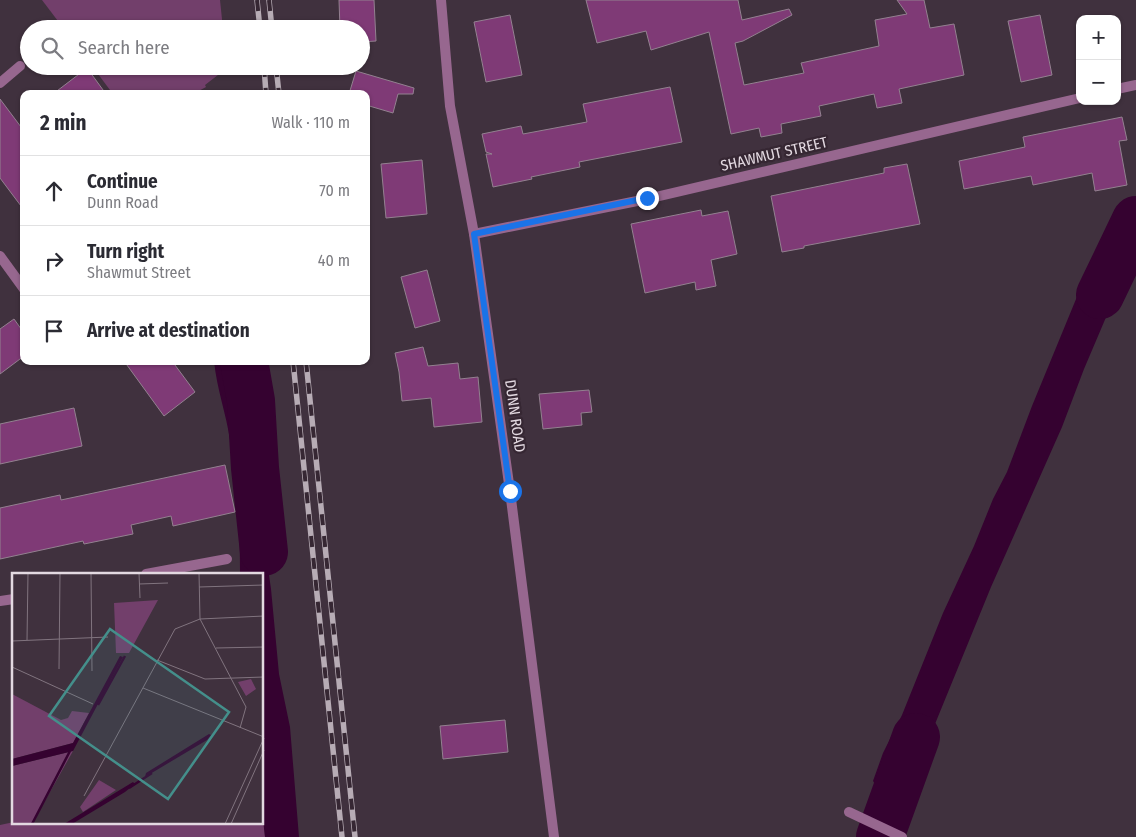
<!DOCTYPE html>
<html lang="en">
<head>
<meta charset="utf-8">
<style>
	:root { --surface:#fff; --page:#f2f2f3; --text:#2b2b33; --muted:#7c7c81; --line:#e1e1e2 }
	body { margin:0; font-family:"Fira Sans Condensed",sans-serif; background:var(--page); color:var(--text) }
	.controls { position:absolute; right:15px; top:15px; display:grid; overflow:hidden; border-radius:10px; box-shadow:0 1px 4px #0004 }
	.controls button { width:45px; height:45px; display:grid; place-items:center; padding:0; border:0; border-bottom:1px solid var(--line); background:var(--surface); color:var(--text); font:25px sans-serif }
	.stop { position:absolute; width:15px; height:15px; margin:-11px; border:4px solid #1a73e8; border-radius:50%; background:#fff }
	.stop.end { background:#1a73e8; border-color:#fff; box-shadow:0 1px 5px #0008 }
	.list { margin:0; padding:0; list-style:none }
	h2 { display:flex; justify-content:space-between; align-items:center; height:65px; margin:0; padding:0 20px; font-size:21px }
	h2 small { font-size:16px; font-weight:400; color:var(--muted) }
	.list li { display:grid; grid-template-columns:32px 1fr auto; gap:15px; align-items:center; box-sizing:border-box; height:70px; padding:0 20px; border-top:1px solid var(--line) }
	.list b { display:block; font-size:19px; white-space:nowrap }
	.list p { margin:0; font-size:16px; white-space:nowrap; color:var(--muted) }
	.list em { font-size:16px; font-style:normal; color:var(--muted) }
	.icon { flex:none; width:28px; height:28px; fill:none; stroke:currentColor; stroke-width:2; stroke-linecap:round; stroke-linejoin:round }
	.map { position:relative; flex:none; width:1136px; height:837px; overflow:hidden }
	.search { position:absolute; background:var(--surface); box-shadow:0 1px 4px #0004; left:20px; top:20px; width:350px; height:55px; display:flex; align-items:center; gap:12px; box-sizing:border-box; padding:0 18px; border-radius:28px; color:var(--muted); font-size:19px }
	.panel { position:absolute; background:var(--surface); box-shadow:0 1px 4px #0004; left:20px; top:90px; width:350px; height:275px; border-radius:10px }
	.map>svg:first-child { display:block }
</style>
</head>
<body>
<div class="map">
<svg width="1136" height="837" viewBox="0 0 1136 837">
	<rect width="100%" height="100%" fill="#40313e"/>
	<g fill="#723f6b">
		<path d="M42,0H220L223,29H64Z"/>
		<path d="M92,66H227V68L205,85L206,87L193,94H113Z"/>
		<path d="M263,811L265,837H0V825L14,822L262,823Z"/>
	</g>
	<g fill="#350230">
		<path d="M1115,228L1126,232L1130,244L1121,282L1084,369L1062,427L991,587L926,746L899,797C884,801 881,793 873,781L883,753L902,715L943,613L974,546L993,499L1007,472L1032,406L1081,287L1104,236Z"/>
		<path d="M214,361H242L243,395L271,589L279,674L290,727L299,837H265L262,811V574H240C240,530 238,484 230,440C226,413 217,390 214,361Z"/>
	</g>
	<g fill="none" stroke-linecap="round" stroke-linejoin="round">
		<g stroke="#350230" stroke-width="48">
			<path d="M1100,295L1136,220"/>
			<path d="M244,361L251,401L255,468L264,552"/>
			<path d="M880,837L916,737"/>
		</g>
	</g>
	<g fill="#7f3a76" stroke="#938190">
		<path d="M339,0H374L376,41L361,42V29H340Z"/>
		<path d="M586,0H738L742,20L789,9L792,15L743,41L735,43L744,85L804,73L801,63L879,46L875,20L907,14L897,0H924L930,28L954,24L964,75L899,89L902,103L877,108L874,94L819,106L821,116L781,124L782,133L761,137L759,128L731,134L709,32L651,50L646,31L597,43Z"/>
		<path d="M510,15L522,75L486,82L474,22Z"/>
		<path d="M1040,15L1052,75L1021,82L1008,21Z"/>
		<path d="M87,68L106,94H53Z"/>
		<path d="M356,71L414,88L413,94H398L393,113L366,105V94H349Z"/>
		<path d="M670,87L682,142L579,162L580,167L531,177L532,179L493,187L486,154H492L486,152L482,134L521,126L523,134L587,122L583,104Z"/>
		<path d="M0,99L24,131V210L0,178Z"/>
		<path d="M1122,117L1127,140L1119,141L1127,185L1095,191L1092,173L1033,185L1031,176L964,189L959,161L1025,147L1023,137Z"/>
		<path d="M422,160L427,214L386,218L381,164Z"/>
		<path d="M907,164L920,224L804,246V248L782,252L771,196L884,173V168Z"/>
		<path d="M701,210L702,216L728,211L737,254L711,260L716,286L696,290L695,282L645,293L631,224Z"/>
		<path d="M427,270L440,321L415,328L401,277Z"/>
		<path d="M14,319L24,333V356L0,374V329Z"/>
		<path d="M423,347L428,366L458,363L460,379L478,377L482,422L434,427L431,398L402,401L399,372L395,353Z"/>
		<path d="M124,361H172L195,392L164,416Z"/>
		<path d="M589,390L592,412L581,413L582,425L543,429L539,394Z"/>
		<path d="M74,408L82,446L0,464V424Z"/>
		<path d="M225,465L235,512L173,526L171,516L131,525L133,534L84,544L83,541L0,559V508L60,495L61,500Z"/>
		<path d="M505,720L508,752L443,759L440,726Z"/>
	</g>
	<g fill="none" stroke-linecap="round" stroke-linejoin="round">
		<path stroke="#97678f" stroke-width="10" d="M849,812L902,837"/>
		<g stroke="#97678f" stroke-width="10">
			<path d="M441,0L450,106L474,234L510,491L554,837"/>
			<path d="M0,83L20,66"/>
			<path d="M1117,89L1136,85"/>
			<path d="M474,234L647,199L1080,98"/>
			<path d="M0,256L24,289"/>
			<path d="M146,574L227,559"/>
			<path d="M0,601L14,599"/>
		</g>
		<defs>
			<g id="rail">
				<path d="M257,0L260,29"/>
				<path d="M269,0L272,29"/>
				<path d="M264,66L266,94"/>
				<path d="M276,66L279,94"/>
				<path d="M293,361L342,837"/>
				<path d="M306,361L355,837"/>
			</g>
		</defs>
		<use href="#rail" stroke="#b7acb5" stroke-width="5.5"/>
		<use href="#rail" stroke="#362733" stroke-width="4" stroke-dasharray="11" stroke-linecap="butt"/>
	</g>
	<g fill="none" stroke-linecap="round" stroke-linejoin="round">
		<path stroke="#1a73e8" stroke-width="6" d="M510,491L474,234L647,198"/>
	</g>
	<g text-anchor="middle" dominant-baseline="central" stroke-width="4.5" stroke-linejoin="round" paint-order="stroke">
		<g font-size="15" fill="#e3d9e1" stroke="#362733">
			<text transform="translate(774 154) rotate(-13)">SHAWMUT STREET</text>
			<text transform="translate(515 416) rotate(82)">DUNN ROAD</text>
		</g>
	</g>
	<g transform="translate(12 573)">
		<rect width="251" height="251" fill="#40313e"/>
		<path d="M146,27L117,80H104L102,30ZM239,106L244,116L234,123L226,109ZM0,121L49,147L56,145L60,138L77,140L61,170L0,186ZM61,178L20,251H0V193ZM87,207L104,217L71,239L68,234Z" fill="#723f6b"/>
		<path d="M108,83L111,84L61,178L0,193V186L61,170ZM197,161L199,162L195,167L133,204L134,200ZM121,209L123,211L113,219L60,251H52Z" fill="#350230"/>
		<path fill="none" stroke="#350230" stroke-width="2.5" d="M86,132L113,83M117,215L140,200M20,251L58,178"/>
		<path fill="none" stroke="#81747f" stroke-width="1" d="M79,0L80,98M127,0L128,25M187,0L188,46L234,134L228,155M127,11L156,10M187,14L252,12M15,67L16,0M0,68L96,64M204,75L252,74M145,87L193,106L252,104M0,94L81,131M47,96L48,0M131,115L252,164M72,223L163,56L188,46L252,43M213,251L252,165M219,251L252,177"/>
		<path fill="#448f8b" fill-opacity="0.15" stroke="#448f8b" stroke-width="2.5" d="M98,56L217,139L156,226L37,143Z"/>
		<rect width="251" height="251" fill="none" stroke="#e3d9e1" stroke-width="2.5"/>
	</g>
</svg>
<div class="controls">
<button>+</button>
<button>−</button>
</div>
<div class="stop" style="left:510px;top:491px"></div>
<div class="stop end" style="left:647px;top:198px"></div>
<div class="search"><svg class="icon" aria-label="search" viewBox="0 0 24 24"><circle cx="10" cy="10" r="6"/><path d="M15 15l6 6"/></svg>Search here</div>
<section class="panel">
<h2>2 min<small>Walk · 110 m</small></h2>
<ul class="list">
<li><svg class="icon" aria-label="ahead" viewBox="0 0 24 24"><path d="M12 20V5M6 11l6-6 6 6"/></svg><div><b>Continue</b><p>Dunn Road</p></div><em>70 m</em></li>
<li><svg class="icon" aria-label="right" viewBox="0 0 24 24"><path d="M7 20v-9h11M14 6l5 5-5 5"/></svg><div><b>Turn right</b><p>Shawmut Street</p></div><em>40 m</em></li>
<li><svg class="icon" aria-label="arrive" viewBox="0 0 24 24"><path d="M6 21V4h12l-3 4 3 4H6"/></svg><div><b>Arrive at destination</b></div></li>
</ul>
</section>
</div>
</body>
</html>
